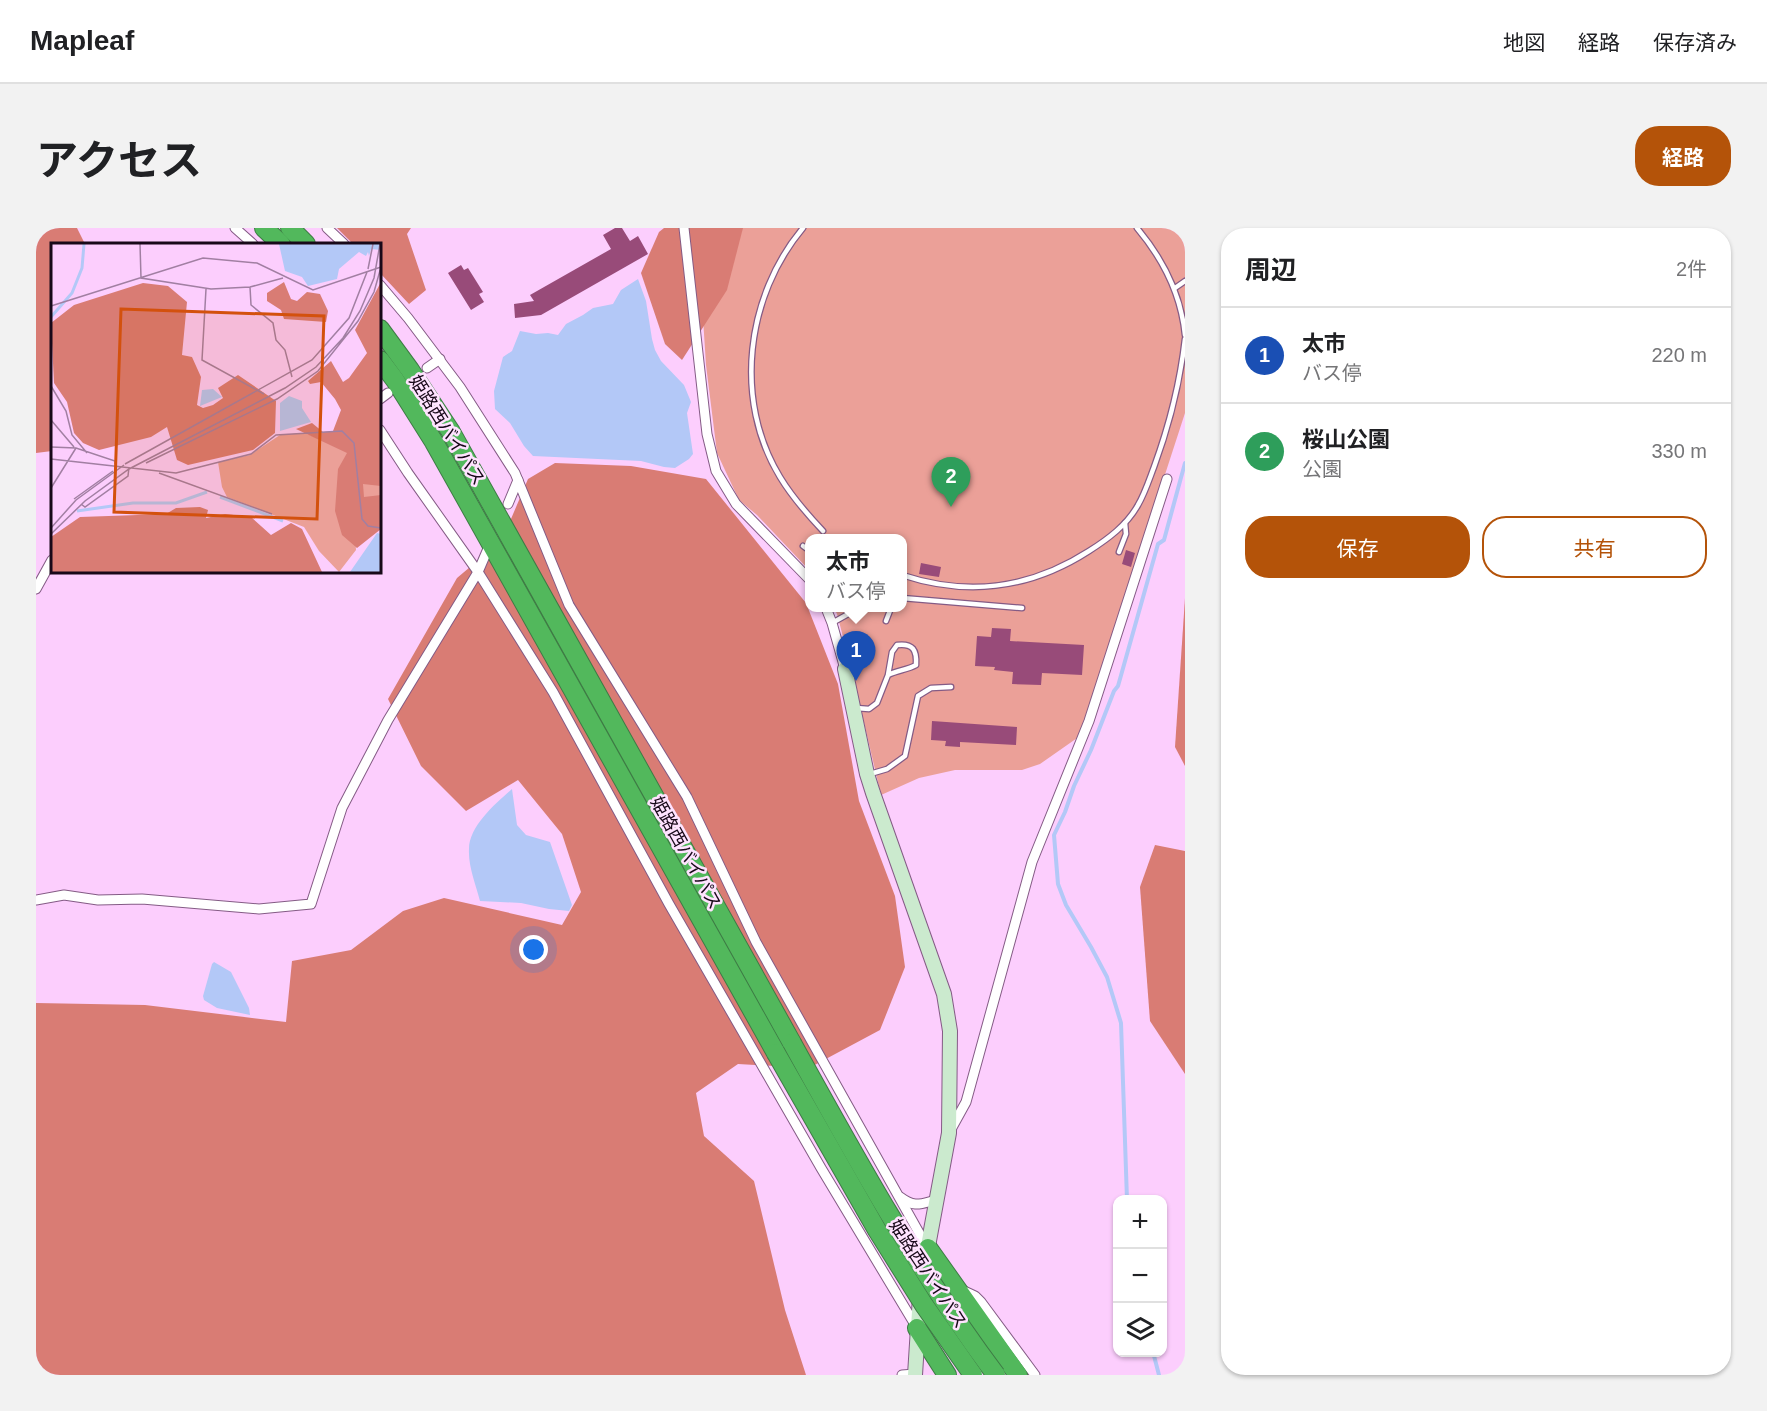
<!DOCTYPE html>
<html lang="ja">
<head>
<meta charset="utf-8">
<style>
	:root { --surface:#fff; --page:#f2f2f2; --text:#202124; --muted:#757577; --line:#e0e0e0; --accent:#b45309 }
	body { margin:0; font-family:Arial,"Noto Sans JP",sans-serif; background:var(--page); color:var(--text) }
	.controls { position:absolute; right:18px; bottom:18px; display:grid; overflow:hidden; border-radius:12px; box-shadow:0 2px 4px #0004 }
	.controls button { width:54px; height:54px; display:grid; place-items:center; padding:0; border:0; border-bottom:2px solid var(--line); background:var(--surface); color:var(--text); font:30px sans-serif }
	.you { position:absolute; left:498px; top:722px; width:21px; height:21px; margin:-15px; border:4px solid #fff; border-radius:50%; background:#1a73e8; box-shadow:0 0 0 9px #1a73e833 }
	.badge { display:grid; place-items:center; width:39px; height:39px; border-radius:50%; background:var(--accent); color:#fff; font-size:20px; font-weight:700 }
	.pin { position:absolute; translate:-50% -50px; filter:drop-shadow(0 2px 3px #0008) }
	.pin::after { content:''; position:absolute; top:32px; width:21px; height:18px; background:inherit; clip-path:polygon(0 0,100% 0,50% 100%) }
	.popup { position:absolute; left:769px; top:306px; width:102px; height:78px; box-sizing:border-box; display:grid; place-content:center; border-radius:12px; background:var(--surface); filter:drop-shadow(0 2px 4px #0005); font-size:20px; white-space:nowrap; color:var(--muted) }
	.popup b { font-size:22px; color:var(--text) }
	.popup::after { content:''; position:absolute; left:50%; top:100%; margin-left:-12px; border:12px solid transparent; border-top-color:var(--surface) }
	.list { margin:0; padding:0; list-style:none }
	h2 { display:flex; justify-content:space-between; align-items:center; height:78px; margin:0; padding:0 24px; font-size:26px }
	h2 small { font-size:20px; font-weight:400; color:var(--muted) }
	.list li { display:grid; grid-template-columns:39px 1fr auto; gap:18px; align-items:center; box-sizing:border-box; height:96px; padding:0 24px; border-top:2px solid var(--line) }
	.list b { display:block; font-size:22px; white-space:nowrap }
	.list p { margin:0; font-size:20px; white-space:nowrap; color:var(--muted) }
	.list em { font-size:20px; font-style:normal; color:var(--muted) }
	.actions { display:flex; gap:12px; padding:18px 24px }
	.actions a { flex:1; padding:14px 0; border:2px solid var(--accent); border-radius:24px; text-align:center; font-size:21px; color:var(--accent) }
	.actions .main { background:var(--accent); color:#fff }
	.icon { flex:none; width:33px; height:33px; fill:none; stroke:currentColor; stroke-width:2; stroke-linecap:round; stroke-linejoin:round }
	.map { position:relative; flex:none; width:1149px; height:1147px; overflow:hidden; border-radius:24px }
	header { display:flex; align-items:center; gap:36px; box-sizing:border-box; height:84px; padding:0 30px; background:var(--surface); border-bottom:2px solid var(--line) }
	header strong { font-size:28px }
	nav { display:flex; gap:33px; margin-inline-start:auto; font-size:21px }
	.intro { display:flex; align-items:center; justify-content:space-between; box-sizing:border-box; height:144px; padding:0 36px }
	h1 { margin:0; font-size:42px }
	.button { padding:15px 27px; border-radius:24px; background:var(--accent); color:#fff; font-size:21px; font-weight:700 }
	main { display:flex; gap:36px; padding:0 36px }
	aside { flex:1; background:var(--surface); border-radius:24px; box-shadow:0 2px 4px #0004 }
	.map>svg:first-child { display:block }
</style>
</head>
<body>
<header>
<strong>Mapleaf</strong>
<nav><a>地図</a><a>経路</a><a>保存済み</a></nav>
</header>
<div class="intro"><h1>アクセス</h1><a class="button">経路</a></div>
<main>
<div class="map">
<svg width="1149" height="1147" viewBox="0 0 1149 1147">
	<rect width="100%" height="100%" fill="#fccefd"/>
	<path fill="#eba098" d="M699,0H1149V185L1044,508L1004,536L986,542H919L883,550L845,567L814,435L801,386L798,380H866V310H774L773,342L721,287L703,272L681,225L670,137L667,90Z"/>
	<g fill="#d97c74">
		<path d="M0,0H41L49,16H16V223L0,225Z"/>
		<path d="M301,0H375L371,6L390,62L373,76L344,45V16H317Z"/>
		<path d="M628,0H707L691,62L646,132L629,116L605,45L623,4Z"/>
		<path d="M519,235L595,238L670,251L770,375L802,456L823,573L859,668L869,739L844,802L773,840L702,836L660,865L668,908L718,953L749,1082L770,1147H0V775L109,777L250,794L256,733L315,722L367,683L408,670L526,697L545,664L526,606L482,552L430,583L385,538L352,471L421,350L466,312L492,251Z"/>
		<path d="M1149,370V538L1139,519Z"/>
		<path d="M1119,617L1149,623V846L1114,793L1104,659Z"/>
	</g>
	<g fill="#b3c8f7">
		<path d="M602,51L610,73L616,111L619,122L625,133L648,157L655,174L651,185L657,226L653,231L639,240L628,239L605,233L497,228L488,218L474,195L459,181L458,163L467,129L476,123L484,103L500,106L512,105L522,107L530,96L547,87L557,80L577,76L585,62Z"/>
		<path d="M476,561L481,597L490,607L514,614L536,677L533,683L513,681L485,675L444,673C440,657 432,638 433,621C433,598 460,575 476,561Z"/>
		<path d="M178,734L195,744L213,780L214,787L181,780L168,772L167,768L176,736Z"/>
	</g>
	<g fill="none" stroke-linecap="round" stroke-linejoin="round">
		<g stroke="#b3c8f7" stroke-width="4">
			<path d="M1091,972L1085,795L1071,749L1055,719L1030,677L1022,656L1018,607L1029,584L1038,558L1055,522L1078,463L1082,458L1122,316L1128,312L1149,235"/>
			<path d="M1117,1124L1123,1147"/>
		</g>
	</g>
	<g fill="#984b79">
		<path d="M579,0H586L594,13L602,8L612,26L505,87L479,90L478,76L498,73L494,67L575,21L567,7Z"/>
		<path d="M425,37L428,42L432,40L447,64L443,66L448,74L435,82L412,45Z"/>
		<path d="M1090,322L1099,325L1095,339L1086,336Z"/>
		<path d="M885,335L905,339L903,349L883,346Z"/>
		<path d="M956,400L975,401L974,413L1048,417L1046,447L1006,445L1005,457L976,456L977,444L958,442L959,439L939,438L941,408L955,409Z"/>
		<path d="M896,493L981,499L980,517L924,514V519L909,518L910,513L895,512Z"/>
	</g>
	<g fill="none" stroke-linecap="round" stroke-linejoin="round">
		<defs>
			<g id="lane">
				<path d="M767,0C710,68 697,172 744,249C756,269 771,286 787,303"/>
				<path d="M1101,0C1127,31 1145,66 1149,107"/>
				<path d="M1139,60L1149,53"/>
				<path d="M767,318L774,323"/>
				<path d="M1083,324L1090,306L1089,295"/>
				<path d="M866,347C933,369 994,361 1053,323C1072,311 1091,297 1102,277C1109,265 1113,252 1118,239C1133,198 1144,155 1149,111"/>
				<path d="M866,370L986,380"/>
				<path d="M850,393L855,380"/>
				<path d="M796,395L823,380"/>
				<path d="M820,480L833,481L841,475L852,447C862,442 871,442 880,437C881,422 877,415 861,417L856,424L852,447"/>
				<path d="M834,546L851,541L869,528L882,468L895,460L915,459"/>
			</g>
			<g id="street">
				<path d="M199,0L217,16"/>
				<path d="M291,0L308,16"/>
				<path d="M648,0L671,206L680,243L700,276L774,352"/>
				<path d="M344,57L372,90L424,159L479,245L533,377L651,569L720,714L891,1019"/>
				<path d="M391,140L404,131"/>
				<path d="M344,171L352,165"/>
				<path d="M344,202L372,245L442,344L517,464L633,676L785,940L881,1100"/>
				<path d="M472,276L482,252"/>
				<path d="M0,361L16,332"/>
				<path d="M790,380L796,395L809,441"/>
				<path d="M0,672L28,667L62,672L106,671L223,681L275,676L306,580L352,492L442,344L451,323"/>
				<path d="M914,903L930,874L996,634L1053,493L1131,251"/>
				<path d="M864,969C879,980 884,976 900,972"/>
				<path d="M924,1061L939,1068L945,1074L999,1147"/>
				<path d="M866,1147L879,1146"/>
			</g>
			<g id="secondary">
				<path d="M809,441L831,546L837,565L908,766L914,803L913,905L890,1029"/>
				<path d="M879,1147L884,1068"/>
			</g>
			<g id="highway">
				<path d="M228,0L245,16"/>
				<path d="M254,0L270,16"/>
				<path d="M344,101L374,142L415,204L756,815"/>
				<path d="M344,132L359,152L398,214L740,825"/>
				<path d="M892,1020L982,1147"/>
				<path d="M881,1100L911,1147"/>
			</g>
		</defs>
		<use href="#lane" stroke="#845b85" stroke-width="7"/>
		<use href="#street" stroke="#845b85" stroke-width="11"/>
		<use href="#secondary" stroke="#845b85" stroke-width="16"/>
		<use href="#highway" stroke="#3e7b45" stroke-width="20"/>
		<use href="#lane" stroke="#fff" stroke-width="4.5"/>
		<use href="#street" stroke="#fff" stroke-width="9"/>
		<use href="#secondary" stroke="#cbeace" stroke-width="14"/>
		<use href="#highway" stroke="#52b85c" stroke-width="18"/>
		<defs>
			<g id="highway-bridge">
				<path d="M756,815C819,929 882,1043 960,1147"/>
				<path d="M740,825L841,1002L888,1077L937,1147"/>
			</g>
		</defs>
		<use href="#highway-bridge" stroke="#3e7b45" stroke-width="20" stroke-linecap="butt"/>
		<use href="#highway-bridge" stroke="#52b85c" stroke-width="18"/>
	</g>
	<g text-anchor="middle" dominant-baseline="central" stroke-width="5" stroke-linejoin="round" paint-order="stroke">
		<g font-size="18" fill="#180919" stroke="#ffe3ff">
			<text transform="translate(411 202) rotate(58)">姫路西バイパス</text>
			<text transform="translate(650 625) rotate(61)">姫路西バイパス</text>
			<text transform="translate(892 1046) rotate(57)">姫路西バイパス</text>
		</g>
	</g>
	<g transform="translate(15 15)">
		<rect width="330" height="330" fill="#fccefd"/>
		<path d="M253,190L299,207L305,307L288,329L268,308L253,284L176,254L171,244L167,219L199,212L229,192ZM309,237L330,239V284L318,281Z" fill="#eba098"/>
		<path d="M233,39L240,56L246,58L256,49L269,51L277,68L275,79L233,76L230,67L216,58V50ZM330,39V243L312,241L313,254L330,252V286L306,305L291,292L284,268L287,226L296,210L245,186L261,180L272,189L282,188L290,167L284,156L270,139L259,141L257,138L280,118L292,139L298,135L316,110L304,87ZM92,40L117,43L136,59L131,112L141,114L150,134L146,162L152,165L162,162L172,155L167,145L187,132L225,158L224,190L202,207L137,222L126,217L116,184L100,194L48,207L32,200L23,190L16,159L3,140L0,80L23,62ZM149,264L157,267L155,275L174,271L200,274L220,292L240,280L251,286L271,329H0V294L29,274L115,271L125,265Z" fill="#d97c74"/>
		<path d="M228,1H330V7L320,6L318,13L317,9L315,13L308,9L288,26L286,36L257,43L251,34L234,28ZM162,146L171,154L149,163L151,147ZM238,153L251,158V165L260,179L229,188V160ZM326,290L330,291V329H299Z" fill="#b3c8f7"/>
		<path fill="none" stroke="#b3c8f7" stroke-width="3" d="M0,74L21,50L31,25L33,1M169,254L232,278M26,268L82,260H125L156,249"/>
		<path fill="none" stroke="#a17fa2" stroke-width="1.5" d="M89,1L90,35L160,46L199,44L232,35M317,26L322,1M199,44L200,62L222,80L225,97L234,107L241,134M155,46L151,117L213,151M0,63L152,15L206,20L262,47L330,24M0,143L15,168L21,192L36,210M0,177L23,204M0,204L25,205L64,218V221M0,216L125,230L200,211L225,192L291,188L303,200L311,276L317,283L330,285M95,220L226,156L267,128L307,78L323,49L330,24M74,221L261,117L298,75L316,29M108,230L221,271M0,245L25,205M23,256L62,228M30,261L34,264L77,233L78,224M0,285L25,257L73,222M0,291L34,258L78,226L234,145L265,124L292,95L309,68L323,35L329,1"/>
		<path fill="#d3510d" fill-opacity="0.15" stroke="#d3510d" stroke-width="3" d="M70,66L273,73L266,276L63,269Z"/>
		<rect width="330" height="330" fill="none" stroke="#180919" stroke-width="3"/>
	</g>
</svg>
<div class="controls">
<button>+</button>
<button>−</button>
<button><svg class="icon" aria-label="layers" viewBox="0 0 24 24"><path d="M12 4l9 5-9 5-9-5zM3 14l9 5 9-5"/></svg></button>
</div>
<div class="you"></div>
<div class="pin badge" style="left:820px;top:453px;background:#1a4fb4">1</div>
<div class="popup"><b>太市</b>バス停</div>
<div class="pin badge" style="left:915px;top:279px;background:#2e9e5b">2</div>
</div>
<aside>
<h2>周辺<small>2件</small></h2>
<ul class="list">
<li><span class="badge" style="background:#1a4fb4">1</span><div><b>太市</b><p>バス停</p></div><em>220 m</em></li>
<li><span class="badge" style="background:#2e9e5b">2</span><div><b>桜山公園</b><p>公園</p></div><em>330 m</em></li>
</ul>
<div class="actions"><a class="main">保存</a><a>共有</a></div>
</aside>
</main>
</body>
</html>
